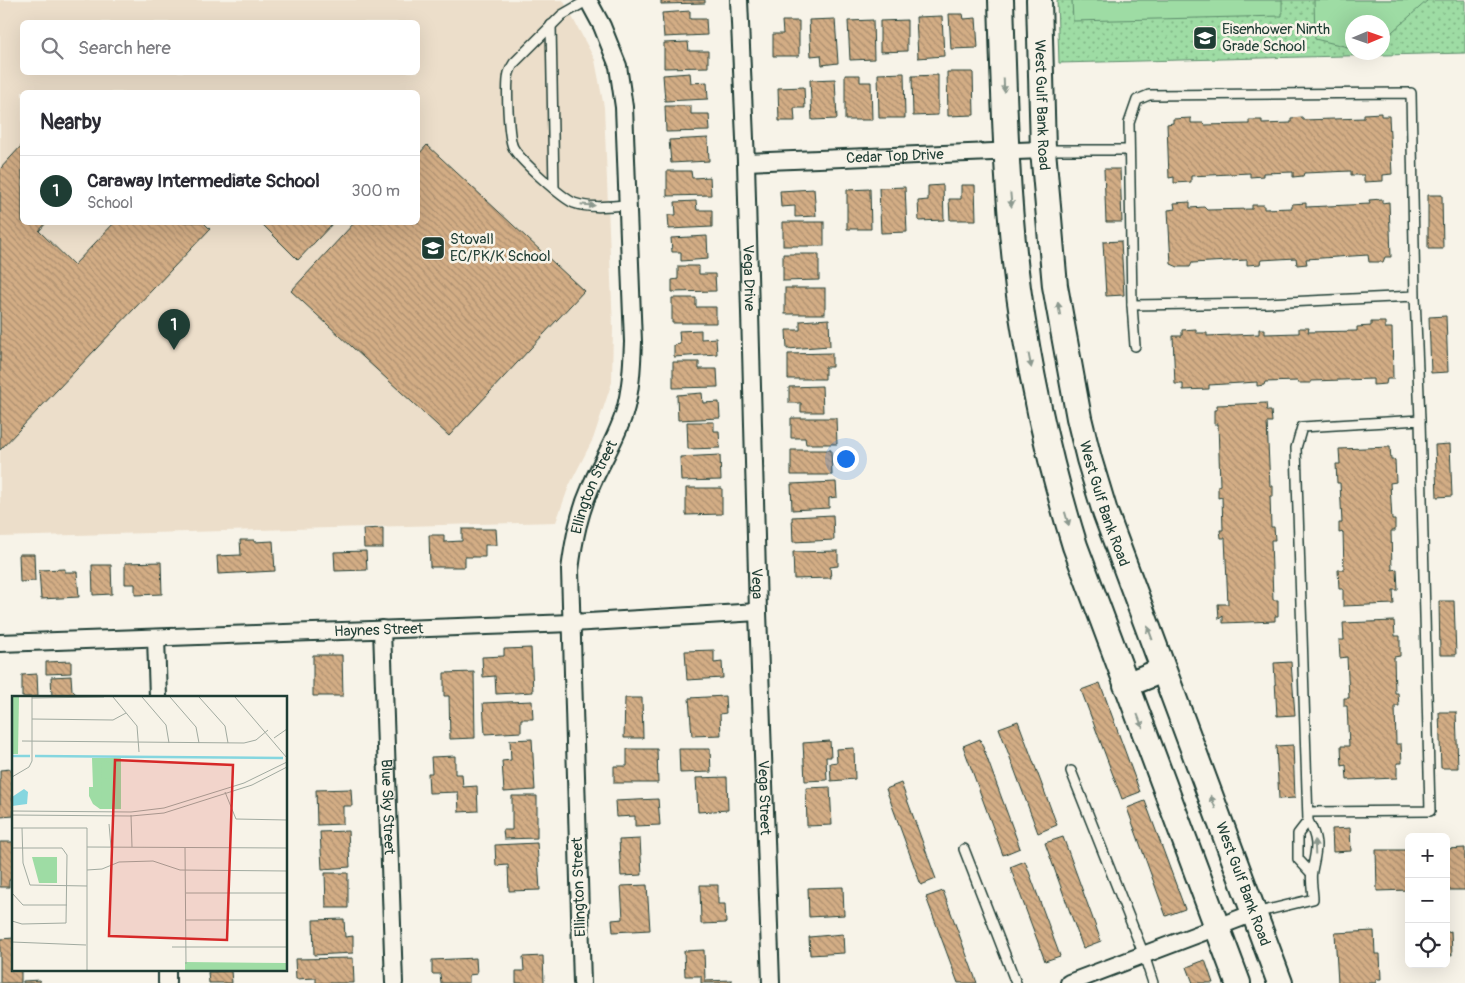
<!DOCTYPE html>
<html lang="en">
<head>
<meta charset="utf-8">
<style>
	:root { --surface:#fff; --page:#f7f7f7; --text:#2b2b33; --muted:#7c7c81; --line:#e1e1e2; --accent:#1f3d34 }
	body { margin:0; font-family:Pangolin,sans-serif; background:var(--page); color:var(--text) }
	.controls { position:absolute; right:15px; bottom:15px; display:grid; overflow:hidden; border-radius:8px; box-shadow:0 5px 20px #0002 }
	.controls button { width:45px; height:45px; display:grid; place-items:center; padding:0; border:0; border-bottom:1px solid var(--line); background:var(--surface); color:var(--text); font:25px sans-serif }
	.compass { position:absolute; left:1345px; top:15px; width:45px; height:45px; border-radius:50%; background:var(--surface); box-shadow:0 5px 20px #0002; rotate:88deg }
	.you { position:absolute; left:845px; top:458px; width:18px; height:18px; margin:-12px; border:4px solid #fff; border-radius:50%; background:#1a73e8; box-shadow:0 0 0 8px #1a73e833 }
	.badge { display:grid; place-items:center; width:32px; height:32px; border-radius:50%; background:var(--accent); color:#fff; font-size:16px; font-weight:700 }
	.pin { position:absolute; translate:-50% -41px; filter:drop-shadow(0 1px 2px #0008) }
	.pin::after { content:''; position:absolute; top:26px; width:18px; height:15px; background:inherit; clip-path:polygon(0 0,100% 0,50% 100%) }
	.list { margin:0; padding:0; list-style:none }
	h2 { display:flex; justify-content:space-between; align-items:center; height:65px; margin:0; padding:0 20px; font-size:21px }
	h2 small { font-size:16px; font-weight:400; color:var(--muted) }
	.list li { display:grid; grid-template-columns:32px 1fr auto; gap:15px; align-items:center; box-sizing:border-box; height:70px; padding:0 20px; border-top:1px solid var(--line) }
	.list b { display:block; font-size:19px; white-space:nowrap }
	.list p { margin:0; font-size:16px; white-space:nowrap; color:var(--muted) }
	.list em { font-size:16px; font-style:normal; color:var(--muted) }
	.icon { flex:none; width:28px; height:28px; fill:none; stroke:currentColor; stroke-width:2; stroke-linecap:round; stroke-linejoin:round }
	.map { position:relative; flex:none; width:1465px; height:983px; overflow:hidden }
	.search { position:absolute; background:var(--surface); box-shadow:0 5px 20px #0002; left:20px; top:20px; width:400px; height:55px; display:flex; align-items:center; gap:12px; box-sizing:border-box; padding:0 18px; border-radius:8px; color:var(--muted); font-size:19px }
	.panel { position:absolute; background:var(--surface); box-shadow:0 5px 20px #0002; left:20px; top:90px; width:400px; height:135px; border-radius:8px }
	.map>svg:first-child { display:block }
</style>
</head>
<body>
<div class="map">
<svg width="1465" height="983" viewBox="0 0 1465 983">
	<defs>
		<pattern id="park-dots" width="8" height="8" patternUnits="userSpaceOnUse" patternTransform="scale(1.25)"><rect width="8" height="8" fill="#9edca4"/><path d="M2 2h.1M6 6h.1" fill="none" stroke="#80b486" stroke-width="1.8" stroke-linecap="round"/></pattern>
		<pattern id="building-back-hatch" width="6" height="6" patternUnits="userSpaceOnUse" patternTransform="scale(1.25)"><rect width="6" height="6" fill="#d3ad85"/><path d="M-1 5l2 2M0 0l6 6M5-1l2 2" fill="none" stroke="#ab8e6e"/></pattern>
	</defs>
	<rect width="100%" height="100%" fill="#f7f3e8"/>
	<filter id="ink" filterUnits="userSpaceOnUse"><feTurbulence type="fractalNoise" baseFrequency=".02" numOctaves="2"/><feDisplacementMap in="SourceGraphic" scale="10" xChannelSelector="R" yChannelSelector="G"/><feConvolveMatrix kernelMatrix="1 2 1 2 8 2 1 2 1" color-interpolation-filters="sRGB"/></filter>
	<g filter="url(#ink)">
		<path fill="#ecdeca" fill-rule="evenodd" d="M0,0H563L595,60L604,107L613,328L612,382L593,439L569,486L556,522L0,537ZM22,22H418V72H22ZM22,92H418V222H22Z"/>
		<path fill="url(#park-dots)" stroke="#5e8c6c" fill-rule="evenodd" d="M1057,0H1465V53L1059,63ZM1352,22H1382V52H1352Z"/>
		<g fill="#9edca4" stroke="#5e8c6c">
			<path d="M1072,0H1282V16L1073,21Z"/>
			<path d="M1314,0H1428L1384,39L1383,40L1382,22H1352V46L1348,47L1315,39Z"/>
		</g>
		<g fill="url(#building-back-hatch)" stroke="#1f3d34">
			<path d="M661,0H705V3L661,4Z"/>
			<path d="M690,11V19H706L707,35L664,37L662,13Z"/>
			<path d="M949,14H963L964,19L976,18L978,48L951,49Z"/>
			<path d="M942,16L944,56L918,58L916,17Z"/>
			<path d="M835,19L838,63L822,65L821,55L811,56L809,20Z"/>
			<path d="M873,20L874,59L850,60L848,21Z"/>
			<path d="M907,20V51L880,52V21Z"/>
			<path d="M782,21H799V56H773V34H783Z"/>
			<path d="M688,42L689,51H708V67L664,68V43Z"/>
			<path d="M947,72H973L974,115L948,116Z"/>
			<path d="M690,73L691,83L707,82L708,99L665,101L663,75Z"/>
			<path d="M904,73L905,118H879L878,74Z"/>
			<path d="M845,75H860V82H871L872,120H845Z"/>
			<path d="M938,75V115L913,116L912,76Z"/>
			<path d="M835,79L837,119L812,120L810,80Z"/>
			<path d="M804,87L805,108H794L795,121H779L778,88Z"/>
			<path d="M665,106H691V114H709L710,131L666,132Z"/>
			<path d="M1381,113V116H1389L1392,174L1383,175V181L1364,182V175H1351V171L1304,173L1303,176L1293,177V172L1263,173V176L1250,177V173L1191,176V182L1174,183V177L1169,178L1167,124L1173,123V119L1191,118V123H1203L1205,125L1249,124V120H1262V124L1291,123V118L1302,117L1303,120L1364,118V114Z"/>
			<path d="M708,138L709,161L671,163L669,140Z"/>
			<path d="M22,145V222H47L39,231L74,265L115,222H203L210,229L0,450V169Z"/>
			<path d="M427,145L584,291L449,436L291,291L355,222H418V155Z"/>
			<path d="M1104,169H1120L1122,222H1106Z"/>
			<path d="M667,171H691L692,178L710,177L711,195L667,196Z"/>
			<path d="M943,185L944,220L919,221L918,201L928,200V186Z"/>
			<path d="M961,185H975L976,220H950L949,199H961Z"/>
			<path d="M905,187L907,232L881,233L879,188Z"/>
			<path d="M814,189L816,216L795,217V206L781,207L780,191Z"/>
			<path d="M870,189L871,229H847V190Z"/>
			<path d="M1428,195H1442L1443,249H1428Z"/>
			<path d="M1382,199V203L1389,202L1391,257H1385L1383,262H1369L1368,255L1306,259L1307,264L1297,265L1296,258L1261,260L1260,264L1247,265V260L1192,263L1190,267H1178L1171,264L1168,210L1175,209L1174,203L1190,202V208L1204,207L1207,210L1252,209V205H1264V209L1292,208V204L1306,203V207L1370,204L1369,200Z"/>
			<path d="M696,201L697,210H712V227L669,229L668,215H676L675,202Z"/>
			<path d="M260,222H334L298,260Z"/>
			<rect x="783" y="222" width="41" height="24"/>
			<path d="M707,236L708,259L681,261V252H672L671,238Z"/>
			<path d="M1121,241L1124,295L1106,296L1103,242Z"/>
			<path d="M783,254H819V280L783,281Z"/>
			<path d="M678,266H699V274H715L716,291L672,292V280L678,279Z"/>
			<rect x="785" y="288" width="40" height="26"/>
			<path d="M672,298H696V307H716V323H672Z"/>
			<path d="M1446,316L1448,372L1431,373L1429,317Z"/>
			<path d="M829,319L830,346L787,349L786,330H800V321Z"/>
			<path d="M1371,322H1385V328H1392L1393,379H1387L1386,384L1373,385V379L1311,381V383H1298V381L1265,382L1264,385L1257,386V382L1209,385V389L1183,390V384H1175L1173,336H1182V330L1196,329V333H1207V336L1259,334V329H1265V334L1299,333V328H1309L1308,332L1357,331V327L1371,326Z"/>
			<path d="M701,330V339L716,338L717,354L674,357V345L680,344L679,331Z"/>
			<path d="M832,353V367H825V379H788V354Z"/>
			<path d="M673,362H699V369H717L718,387L673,388Z"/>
			<path d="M822,386L823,412H801V403H789V387Z"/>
			<path d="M702,393L703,403L719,402L720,418L678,420L677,395Z"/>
			<path d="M1266,403L1267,411H1271L1272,422H1267L1270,486H1273V496H1270L1271,527H1274L1275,540H1271L1273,600H1278V616H1275V621L1223,623V616L1219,619L1218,604H1228L1225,538H1221L1220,530H1223L1222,497L1218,498V486L1220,485L1218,424H1214V410H1217V405Z"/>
			<path d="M791,418H836L837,444H806L805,438H791Z"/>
			<path d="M687,422H714V431H719L720,448L688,449Z"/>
			<path d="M1450,444L1452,496L1437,497L1435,445Z"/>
			<path d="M1390,447L1391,460H1395L1396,482L1390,483L1392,520H1395V531H1391L1392,570L1397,569L1398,590H1393L1394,604L1343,606V589H1339L1338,570H1344L1343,532L1339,533V523H1342L1340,483H1337L1336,464H1340L1339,449Z"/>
			<path d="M791,450H831L832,475H791Z"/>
			<path d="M720,455L721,480L681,481L680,457Z"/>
			<path d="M836,482L837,497L829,498V508L792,510L791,484Z"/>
			<path d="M686,488H722V514L686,515Z"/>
			<path d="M833,515L834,540L793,542L792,517Z"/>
			<path d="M383,528V548H364L363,529Z"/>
			<path d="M462,529H496L497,545H485V557H465V567H430L429,535H444V542L462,541Z"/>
			<path d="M240,540H254V542L273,541L275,571L218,574L217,556L241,555Z"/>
			<path d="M366,551L367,570L335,571L334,552Z"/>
			<path d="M838,551V566L830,567L831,578L794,579L793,552Z"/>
			<path d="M19,554H34L35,581L20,582Z"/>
			<path d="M161,562L162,594L135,595V584H125V563Z"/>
			<path d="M92,565H111L112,594L93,595Z"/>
			<path d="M65,569V572H77L79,597L41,599L39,570Z"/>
			<path d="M1439,601H1454L1456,655H1440Z"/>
			<path d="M1394,621L1395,636H1400V656L1394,657L1395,693H1398L1399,706H1395L1396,744H1401L1402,763H1397V778L1347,780L1346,765L1342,766L1341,746H1349L1347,706H1344V698H1349L1347,657L1340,658L1339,640H1344L1343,623Z"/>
			<path d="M531,648L533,692L496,694L495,676L483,677L482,657L504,656V649Z"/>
			<path d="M714,650V663L722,662L723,678L687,680L685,651Z"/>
			<path d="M313,655H342L343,696H313Z"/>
			<path d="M71,661V673L46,674V662Z"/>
			<path d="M1291,662L1295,715L1277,716L1274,663Z"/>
			<path d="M474,672L475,738L450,739L449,696H444V673Z"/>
			<path d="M37,674L38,697H22V675Z"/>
			<path d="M71,676L72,690L79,697H52L51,677Z"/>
			<path d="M1100,683L1140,792L1122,799L1081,690Z"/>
			<path d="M725,696L726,713L720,714L721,735L692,736L689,698Z"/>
			<path d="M625,698H642L643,738H624Z"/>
			<path d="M532,701L533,719H521V732L485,734L483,703Z"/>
			<path d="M1439,712H1456L1458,768H1441Z"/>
			<path d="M1018,721L1057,825L1038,833L999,728Z"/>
			<path d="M532,739L535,790L504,792L502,761L511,760L510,740Z"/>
			<path d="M980,739L1020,848L1003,855L963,746Z"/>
			<path d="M830,741L831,757H826L827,780L805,781L803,743Z"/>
			<path d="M1293,745L1295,798L1279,799L1276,746Z"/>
			<path d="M854,748L855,779L831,781L830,763L837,762L836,749Z"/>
			<path d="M627,749H657L658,783H614V766H627Z"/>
			<path d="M679,749H710L711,772L680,773Z"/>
			<path d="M455,756V774H462L463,787L477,786L478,811L459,812L458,792L429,793L428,773H432L431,757Z"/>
			<path d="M11,769L14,816L0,817V770Z"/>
			<path d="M727,777L728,810L698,812L696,778Z"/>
			<path d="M901,783L936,879L921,885L886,789Z"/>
			<path d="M830,787L832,825L807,826L806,788Z"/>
			<path d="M351,789L352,806H343V824L317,825L316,790Z"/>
			<path d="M512,796H537V838L504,839L503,830H512Z"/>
			<path d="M658,799L660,825L635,826V816L616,817L615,801Z"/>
			<path d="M1145,801L1185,909L1166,916L1127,808Z"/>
			<path d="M1350,828L1351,851L1333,852L1332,829Z"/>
			<path d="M348,831L350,867L322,869L320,832Z"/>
			<path d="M1063,837L1101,941L1083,948L1045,843Z"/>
			<path d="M640,839L642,875L621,876L619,840Z"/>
			<path d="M0,842H14V880H9V887H0Z"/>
			<path d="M537,843L540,890L509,891L508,865L496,866L495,845Z"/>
			<path d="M1465,848V890H1446V849Z"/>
			<path d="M1376,850H1409V890L1377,891Z"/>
			<path d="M1025,861L1060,956L1045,961L1010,867Z"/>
			<path d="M325,873H348V908H326Z"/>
			<path d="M647,885L650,930L613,932L612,920L623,919L621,886Z"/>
			<path d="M700,885H718V904H725L726,923L701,924Z"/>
			<path d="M843,887L844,915L809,917L808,888Z"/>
			<path d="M943,891L977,983H958L926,897Z"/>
			<path d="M344,919L345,937L353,936V953L314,955L313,920Z"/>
			<path d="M1374,931L1375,954H1380L1381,979H1376V983H1338L1335,933Z"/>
			<path d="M1451,931L1452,955H1446V933Z"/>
			<path d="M843,934L844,953L810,955L809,937Z"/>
			<path d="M14,938V969H21V983H0V939Z"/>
			<path d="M704,950L705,981L732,980V983H701V976H685L684,951Z"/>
			<path d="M543,956L544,983H516V971H524L523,957Z"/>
			<path d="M353,958L354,983H316V978L296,979L295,959Z"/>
			<path d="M476,958L477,974L469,975V983H441L440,974H432V960Z"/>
			<path d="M1205,960L1213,983H1193L1187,967Z"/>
			<path d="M231,971L232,983H209L208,972Z"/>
			<path d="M40,980V983H23V981Z"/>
		</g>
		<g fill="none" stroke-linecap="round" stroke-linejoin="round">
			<defs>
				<g id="lane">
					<path d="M588,0L562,15L514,63C512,66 510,70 509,73C506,84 508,141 514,149C521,161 562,198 574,203C590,209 611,206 628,205"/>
					<path d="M551,25L554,188"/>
					<path d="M1044,150H1128"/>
					<path d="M1415,296L1266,303L1132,305L1129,123L1137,100L1149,95L1411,93L1415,296L1420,420"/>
					<path d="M1132,305L1135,346"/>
					<path d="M1071,771L1144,955L1153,983"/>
					<path d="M1308,821L1298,834V859L1311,873"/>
					<path d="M964,849L1016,983"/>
					<path d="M1255,913L1313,899C1313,891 1310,880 1312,871C1316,850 1320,842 1308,821L1296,448L1302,427L1420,420L1430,811L1308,812"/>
				</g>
				<g id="street">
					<path id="s1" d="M739,0L746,162L758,612L771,983"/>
					<path id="s2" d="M746,162L1043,150"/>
					<path id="s3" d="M382,629L394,983"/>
					<path d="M156,638L158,697"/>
					<path id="s4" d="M0,643L572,623L758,612"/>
					<path d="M167,969V983"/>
					<path id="s5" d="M582,983L570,570C574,539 579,513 592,484C602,461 616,439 624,414C631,391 632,366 633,342L624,107L618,66L602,26L588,0"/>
					<path d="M1069,983L1254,913"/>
				</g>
				<g id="secondary">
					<path d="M1001,0C1004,96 1006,192 1018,288C1030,375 1049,462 1075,546L1238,983"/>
					<path id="s6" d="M1039,0L1043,150L1055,286L1079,418L1089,459L1105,512L1280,983"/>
					<path d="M1126,685L1163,670"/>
				</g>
			</defs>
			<use href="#lane" stroke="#1f3d34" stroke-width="12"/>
			<use href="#street" stroke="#1f3d34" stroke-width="20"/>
			<use href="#secondary" stroke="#1f3d34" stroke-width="28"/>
			<use href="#lane" stroke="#f7f3e8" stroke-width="9"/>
			<use href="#street" stroke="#f7f3e8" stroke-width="16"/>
			<use href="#secondary" stroke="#f7f3e8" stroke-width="24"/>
		</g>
		<defs><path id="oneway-solid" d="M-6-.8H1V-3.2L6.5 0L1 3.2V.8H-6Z" transform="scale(1.25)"/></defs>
		<g fill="#8b988e">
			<use href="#oneway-solid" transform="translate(1004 85) rotate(88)"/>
			<use href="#oneway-solid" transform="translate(1011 200) rotate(85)"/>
			<use href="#oneway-solid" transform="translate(588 205) rotate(6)"/>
			<use href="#oneway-solid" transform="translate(1059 309) rotate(-100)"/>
			<use href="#oneway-solid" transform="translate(1030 361) rotate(79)"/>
			<use href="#oneway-solid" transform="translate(1067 519) rotate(73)"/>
			<use href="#oneway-solid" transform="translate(1150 633) rotate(-110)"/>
			<use href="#oneway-solid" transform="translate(1140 721) rotate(69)"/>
			<use href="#oneway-solid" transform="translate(1213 802) rotate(-111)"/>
			<use href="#oneway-solid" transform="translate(1315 847) rotate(-92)"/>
		</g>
	</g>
	<defs>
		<symbol id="school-square" viewBox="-11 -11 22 22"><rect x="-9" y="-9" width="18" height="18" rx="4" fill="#1f3d34" stroke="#f7f3e8"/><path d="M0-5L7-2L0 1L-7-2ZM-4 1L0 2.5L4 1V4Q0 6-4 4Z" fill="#fff"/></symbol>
	</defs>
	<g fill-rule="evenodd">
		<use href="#school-square" x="1191" y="24" width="28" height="28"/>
		<use href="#school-square" x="419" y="234" width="28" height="28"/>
	</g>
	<g text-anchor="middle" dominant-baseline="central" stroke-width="5" stroke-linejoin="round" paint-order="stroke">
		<g font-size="15" fill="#1f3d34" stroke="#f7f3e8" text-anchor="start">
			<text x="1222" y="29">Eisenhower Ninth<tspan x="1222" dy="17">Grade School</tspan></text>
			<text x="450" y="239">Stovall<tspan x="450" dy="17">EC/PK/K School</tspan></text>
		</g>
		<g font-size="15" fill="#1f3d34" stroke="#f7f3e8">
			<text stroke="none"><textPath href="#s6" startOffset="105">West Gulf Bank Road</textPath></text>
			<text stroke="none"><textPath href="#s2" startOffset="149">Cedar Top Drive</textPath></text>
			<text stroke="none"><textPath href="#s1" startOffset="278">Vega Drive</textPath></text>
			<text stroke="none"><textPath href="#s5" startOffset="500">Ellington Street</textPath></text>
			<text stroke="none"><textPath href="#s6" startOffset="510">West Gulf Bank Road</textPath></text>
			<text stroke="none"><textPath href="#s1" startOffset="584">Vega</textPath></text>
			<text stroke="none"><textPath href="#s4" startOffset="379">Haynes Street</textPath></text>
			<text stroke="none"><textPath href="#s1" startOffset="798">Vega Street</textPath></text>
			<text stroke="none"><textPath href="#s3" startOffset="178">Blue Sky Street</textPath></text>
			<text stroke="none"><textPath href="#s6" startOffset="915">West Gulf Bank Road</textPath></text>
			<text transform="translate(579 887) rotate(-92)">Ellington Street</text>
		</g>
	</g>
	<g transform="translate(12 696)">
		<rect width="275" height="275" fill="#f7f3e8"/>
		<path d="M173,266L275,267V274H173Z" fill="#9edca4"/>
		<path d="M0,1H7L6,58H0Z" fill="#9edca4"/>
		<path d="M80,62H109V113H88L81,108L77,100V91H81ZM20,161H45V187H27Z" fill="#9edca4"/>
		<path d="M89,64L102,68L107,74V83L90,82ZM90,86H104V111H89Z" fill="#9edca4"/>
		<path d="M12,93L16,96L15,108L0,110V101Z" fill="#85d6df"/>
		<path fill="none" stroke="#85d6df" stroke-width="2.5" d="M0,60H18M23,60L271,62"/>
		<path fill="none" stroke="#a1aaa0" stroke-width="1" d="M101,1L125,30L127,56M130,1L154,29L157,47M158,1L184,31L187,47M187,1L213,30L216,47M223,1L275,62M20,2L92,1M20,23L101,24L114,17M262,42L275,33M10,45L232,47L244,44L256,34M0,81L17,71L20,65V1M213,96L224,123L275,124M0,115L119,116L152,112L232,87L275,66M0,119L119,120L152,117L240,89L275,71M119,119L120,151M97,128L99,151M0,132H75V274M10,132L11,167L18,189L75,190M75,151L275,152M0,152H50L55,159L54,227L10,228L0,225M173,152L174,268M75,174L90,173L107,166L141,165L168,174L275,175M0,197L11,209H55M174,197H275M174,224H275M0,246L74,249M160,251H275"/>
		<path fill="#d62828" fill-opacity="0.15" stroke="#d62828" stroke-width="2.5" d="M103,64L221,69L215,244L97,240Z"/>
		<rect width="275" height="275" fill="none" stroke="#1f3d34" stroke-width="2.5"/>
	</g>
</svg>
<div class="controls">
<button>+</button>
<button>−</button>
<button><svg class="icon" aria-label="locate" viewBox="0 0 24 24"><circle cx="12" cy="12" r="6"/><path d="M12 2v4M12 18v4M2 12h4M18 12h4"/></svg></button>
</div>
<svg class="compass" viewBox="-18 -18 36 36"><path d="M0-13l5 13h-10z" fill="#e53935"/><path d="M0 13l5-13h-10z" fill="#7c7c81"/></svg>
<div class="you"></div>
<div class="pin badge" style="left:174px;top:350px">1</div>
<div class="search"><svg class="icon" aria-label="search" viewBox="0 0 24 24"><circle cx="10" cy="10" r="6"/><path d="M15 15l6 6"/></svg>Search here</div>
<section class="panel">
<h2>Nearby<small></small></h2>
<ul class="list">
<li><span class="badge">1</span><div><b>Caraway Intermediate School</b><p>School</p></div><em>300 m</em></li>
</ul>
</section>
</div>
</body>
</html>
